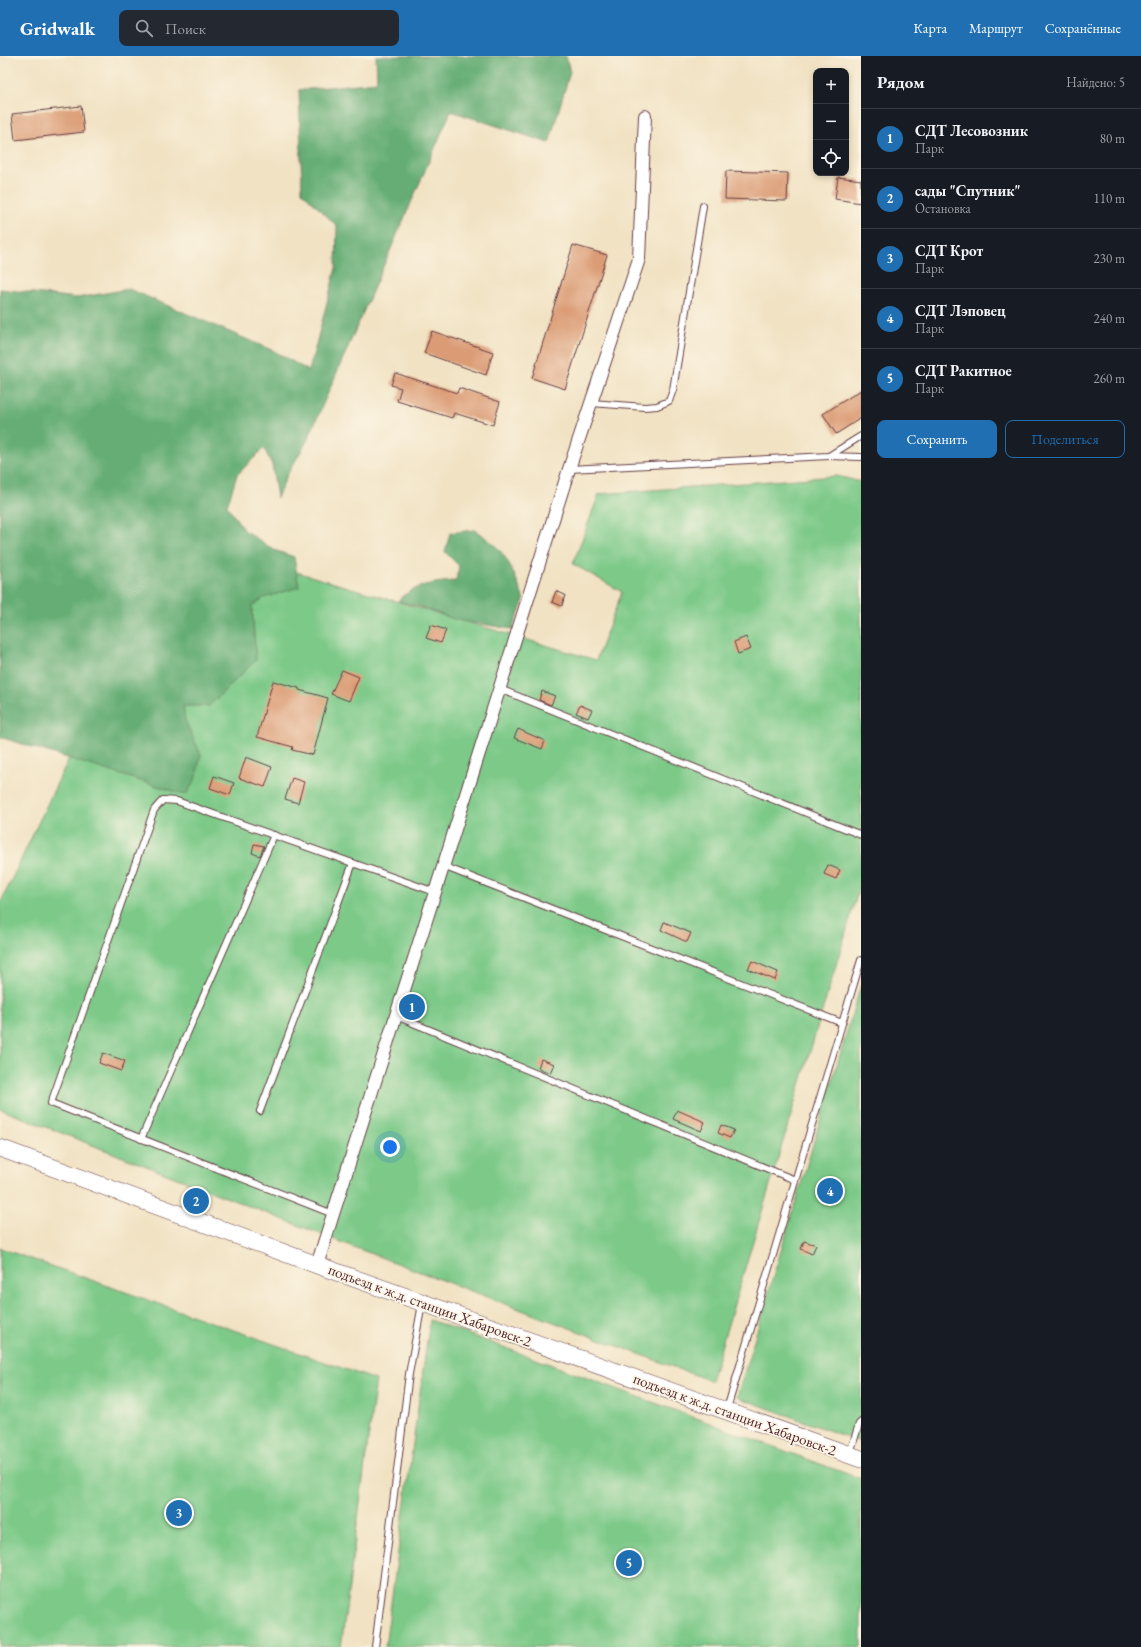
<!DOCTYPE html>
<html lang="ru">
<head>
<meta charset="utf-8">
<style>
	:root { --surface:#171b24; --page:#242831; --text:#f1f3f6; --muted:#9ea1a6; --line:#363941; --accent:#1f6fb2 }
	body { margin:0; font-family:"EB Garamond",serif; background:var(--page); color:var(--text) }
	.controls { position:absolute; right:12px; top:12px; display:grid; overflow:hidden; border-radius:8px; box-shadow:0 2px 6px #0003 }
	.controls button { width:36px; height:36px; display:grid; place-items:center; padding:0; border:0; border-bottom:1px solid var(--line); background:var(--surface); color:var(--text); font:20px sans-serif }
	.you { position:absolute; left:390px; top:1091px; width:14px; height:14px; margin:-10px; border:3px solid #fff; border-radius:50%; background:#1a73e8; box-shadow:0 0 0 6px #1a73e833 }
	.badge { display:grid; place-items:center; width:26px; height:26px; border-radius:50%; background:var(--accent); color:#fff; font-size:13px; font-weight:700 }
	.pin { position:absolute; translate:-50% -50%; border:2px solid #fff; box-shadow:0 1px 4px #0006 }
	.list { margin:0; padding:0; list-style:none }
	h2 { display:flex; justify-content:space-between; align-items:center; height:52px; margin:0; padding:0 16px; font-size:17px }
	h2 small { font-size:13px; font-weight:400; color:var(--muted) }
	.list li { display:grid; grid-template-columns:26px 1fr auto; gap:12px; align-items:center; box-sizing:border-box; height:60px; padding:0 16px; border-top:1px solid var(--line) }
	.list b { display:block; font-size:15px; white-space:nowrap }
	.list p { margin:0; font-size:13px; white-space:nowrap; color:var(--muted) }
	.list em { font-size:13px; font-style:normal; color:var(--muted) }
	.actions { display:flex; gap:8px; padding:12px 16px }
	.actions a { flex:1; padding:9px 0; border:1px solid var(--accent); border-radius:8px; text-align:center; font-size:14px; color:var(--accent) }
	.actions .main { background:var(--accent); color:#fff }
	.icon { flex:none; width:22px; height:22px; fill:none; stroke:currentColor; stroke-width:2; stroke-linecap:round; stroke-linejoin:round }
	.map { position:relative; flex:none; width:861px; height:1591px; overflow:hidden }
	header { display:flex; align-items:center; gap:24px; box-sizing:border-box; height:56px; padding:0 20px; background:var(--accent); color:#fff }
	header strong { font-size:19px }
	nav { display:flex; gap:22px; margin-inline-start:auto; font-size:14px }
	.search { width:280px; height:36px; background:var(--page); display:flex; align-items:center; gap:10px; box-sizing:border-box; padding:0 14px; border-radius:8px; color:var(--muted); font-size:15px }
	main { display:flex }
	aside { flex:1; background:var(--surface) }
	.map>svg:first-child { display:block }
</style>
</head>
<body>
<header>
<strong>Gridwalk</strong>
<div class="search"><svg class="icon" aria-label="search" viewBox="0 0 24 24"><circle cx="10" cy="10" r="6"/><path d="M15 15l6 6"/></svg>Поиск</div>
<nav><a>Карта</a><a>Маршрут</a><a>Сохранённые</a></nav>
</header>
<main>
<div class="map">
<svg width="861" height="1591" viewBox="0 0 861 1591">
	<rect width="100%" height="100%" fill="#fcf5e5"/>
	<filter id="ink" filterUnits="userSpaceOnUse"><feTurbulence type="fractalNoise" baseFrequency=".025" numOctaves="2"/><feDisplacementMap in="SourceGraphic" scale="8" xChannelSelector="R" yChannelSelector="G"/><feConvolveMatrix kernelMatrix="1 2 1 2 8 2 1 2 1" color-interpolation-filters="sRGB"/></filter>
	<filter id="wash" filterUnits="userSpaceOnUse"><feTurbulence type="fractalNoise" baseFrequency=".012" numOctaves="4" result="noise"/><feDisplacementMap in="SourceGraphic" scale="16" xChannelSelector="R" yChannelSelector="G"/><feGaussianBlur stdDeviation="0.9" result="paint"/><feColorMatrix in="noise" values="0 0 0 0 0 0 0 0 0 0 0 0 0 0 0 0 0 1.4 0 .05"/><feComposite in="paint" operator="in"/></filter>
	<g filter="url(#wash)">
		<rect width="100%" height="100%" fill="#f1e2c3"/>
		<g fill="#7cc988" stroke="#63745a">
			<path d="M837,420L861,426V826L711,1325L356,1192L0,1053V848L174,480L596,604L622,536L573,508L599,438Z"/>
			<path d="M861,929V1386L737,1341Z"/>
			<path d="M0,1192L376,1324L341,1591H0Z"/>
			<path d="M430,1264L861,1423V1591H385Z"/>
		</g>
		<g fill="#65ad74" stroke="#586650">
			<path d="M376,0H566L570,16L549,87L451,55L307,385L287,419L277,442L272,409L264,392L237,419L227,450L244,474L274,494L294,501L299,531L264,542L252,550L256,604L209,650H183L185,664L201,699L195,724L186,739L0,681V233L77,242L129,233L274,295L309,315L336,212L337,170L302,136L299,34L377,26Z"/>
			<path d="M474,474C507,494 511,509 524,544L512,573L456,564L421,551L398,545C412,529 436,526 456,525L459,510L445,496L450,477Z"/>
		</g>
		<g id="blocks">
			<g fill="#db9b75">
				<path d="M81,50L84,76L15,84L12,58Z"/>
				<path d="M726,115L788,117L787,145L725,143Z"/>
				<path d="M838,121L861,124V147L835,143Z"/>
				<path d="M573,189L607,199L565,333L532,322Z"/>
				<path d="M432,275L493,296L486,319L424,297Z"/>
				<path d="M395,317L457,337L459,332L500,346L493,369L454,357L452,362L397,345L401,332L391,329Z"/>
				<path d="M861,334V362L836,378L823,358Z"/>
				<path d="M556,535L565,539L562,550L552,546Z"/>
				<path d="M431,569L446,574L441,587L426,582Z"/>
				<path d="M746,581L751,593L738,598L734,586Z"/>
				<path d="M342,614L359,621L349,645L331,638Z"/>
				<path d="M273,625L299,632V634L328,642L313,699L292,694L293,691L257,681Z"/>
				<path d="M542,635L555,640L551,649L539,644Z"/>
				<path d="M580,649L592,654L588,662L576,657Z"/>
				<path d="M518,673L545,685L542,693L514,682Z"/>
				<path d="M246,701L272,711L265,731L239,722Z"/>
				<path d="M214,720L234,727L230,739L210,732Z"/>
				<path d="M292,722L304,726L298,747L285,743Z"/>
				<path d="M254,788L264,790L260,800L252,797Z"/>
				<path d="M828,809L840,814L836,823L824,818Z"/>
				<path d="M664,866L691,877L687,886L661,874Z"/>
				<path d="M752,905L778,916L775,924L748,913Z"/>
				<path d="M103,997L125,1005L121,1015L99,1007Z"/>
				<path d="M541,1003L554,1008L550,1017L538,1012Z"/>
				<path d="M677,1054L705,1066L701,1075L673,1063Z"/>
				<path d="M721,1069L734,1074L730,1082L718,1077Z"/>
				<path d="M804,1185L816,1189L812,1198L801,1193Z"/>
			</g>
		</g>
	</g>
	<g filter="url(#ink)">
		<use href="#blocks" fill-opacity="0" stroke="#633c42" stroke-width="1"/>
		<g fill="none" stroke-linecap="round" stroke-linejoin="round">
			<defs>
				<g id="lane">
					<path d="M591,347L645,351L657,350L669,345L673,334L703,150"/>
					<path d="M829,400L861,401"/>
					<path d="M569,413L829,400L861,380"/>
					<path d="M500,633L861,779"/>
					<path d="M443,810L842,967"/>
					<path d="M396,960L795,1124"/>
					<path d="M260,1055L353,807"/>
					<path d="M141,1083L274,779"/>
					<path d="M333,1158L51,1047L154,754L163,744L177,745L188,749L435,836"/>
					<path d="M727,1353L861,904"/>
					<path d="M850,1397L859,1368L861,1366"/>
					<path d="M375,1591L409,1318L422,1248"/>
				</g>
				<path id="street" d="M317,1209L569,413L639,203L645,60"/>
				<path id="secondary" d="M0,1092L317,1209L861,1403"/>
			</defs>
			<use href="#lane" stroke="#633c42" stroke-width="8"/>
			<use href="#street" stroke="#633c42" stroke-width="14"/>
			<use href="#secondary" stroke="#633c42" stroke-width="18"/>
			<use href="#lane" stroke="#fff" stroke-width="6"/>
			<use href="#street" stroke="#fff" stroke-width="12"/>
			<use href="#secondary" stroke="#fff" stroke-width="17"/>
		</g>
	</g>
	<g text-anchor="middle" dominant-baseline="central" stroke-width="3.5" stroke-linejoin="round" paint-order="stroke">
		<g font-size="15" fill="#4a1f2b" stroke="#fcf5e5">
			<text transform="translate(430 1249) rotate(20)">подъезд к ж.д. станции Хабаровск-2</text>
			<text transform="translate(735 1358) rotate(20)">подъезд к ж.д. станции Хабаровск-2</text>
		</g>
	</g>
</svg>
<div class="controls">
<button>+</button>
<button>−</button>
<button><svg class="icon" aria-label="locate" viewBox="0 0 24 24"><circle cx="12" cy="12" r="6"/><path d="M12 2v4M12 18v4M2 12h4M18 12h4"/></svg></button>
</div>
<div class="you"></div>
<div class="pin badge" style="left:412px;top:951px">1</div>
<div class="pin badge" style="left:196px;top:1145px">2</div>
<div class="pin badge" style="left:179px;top:1457px">3</div>
<div class="pin badge" style="left:830px;top:1135px">4</div>
<div class="pin badge" style="left:629px;top:1507px">5</div>
</div>
<aside>
<h2>Рядом<small>Найдено: 5</small></h2>
<ul class="list">
<li><span class="badge">1</span><div><b>СДТ Лесовозник</b><p>Парк</p></div><em>80 m</em></li>
<li><span class="badge">2</span><div><b>сады &quot;Спутник&quot;</b><p>Остановка</p></div><em>110 m</em></li>
<li><span class="badge">3</span><div><b>СДТ Крот</b><p>Парк</p></div><em>230 m</em></li>
<li><span class="badge">4</span><div><b>СДТ Лэповец</b><p>Парк</p></div><em>240 m</em></li>
<li><span class="badge">5</span><div><b>СДТ Ракитное</b><p>Парк</p></div><em>260 m</em></li>
</ul>
<div class="actions"><a class="main">Сохранить</a><a>Поделиться</a></div>
</aside>
</main>
</body>
</html>
